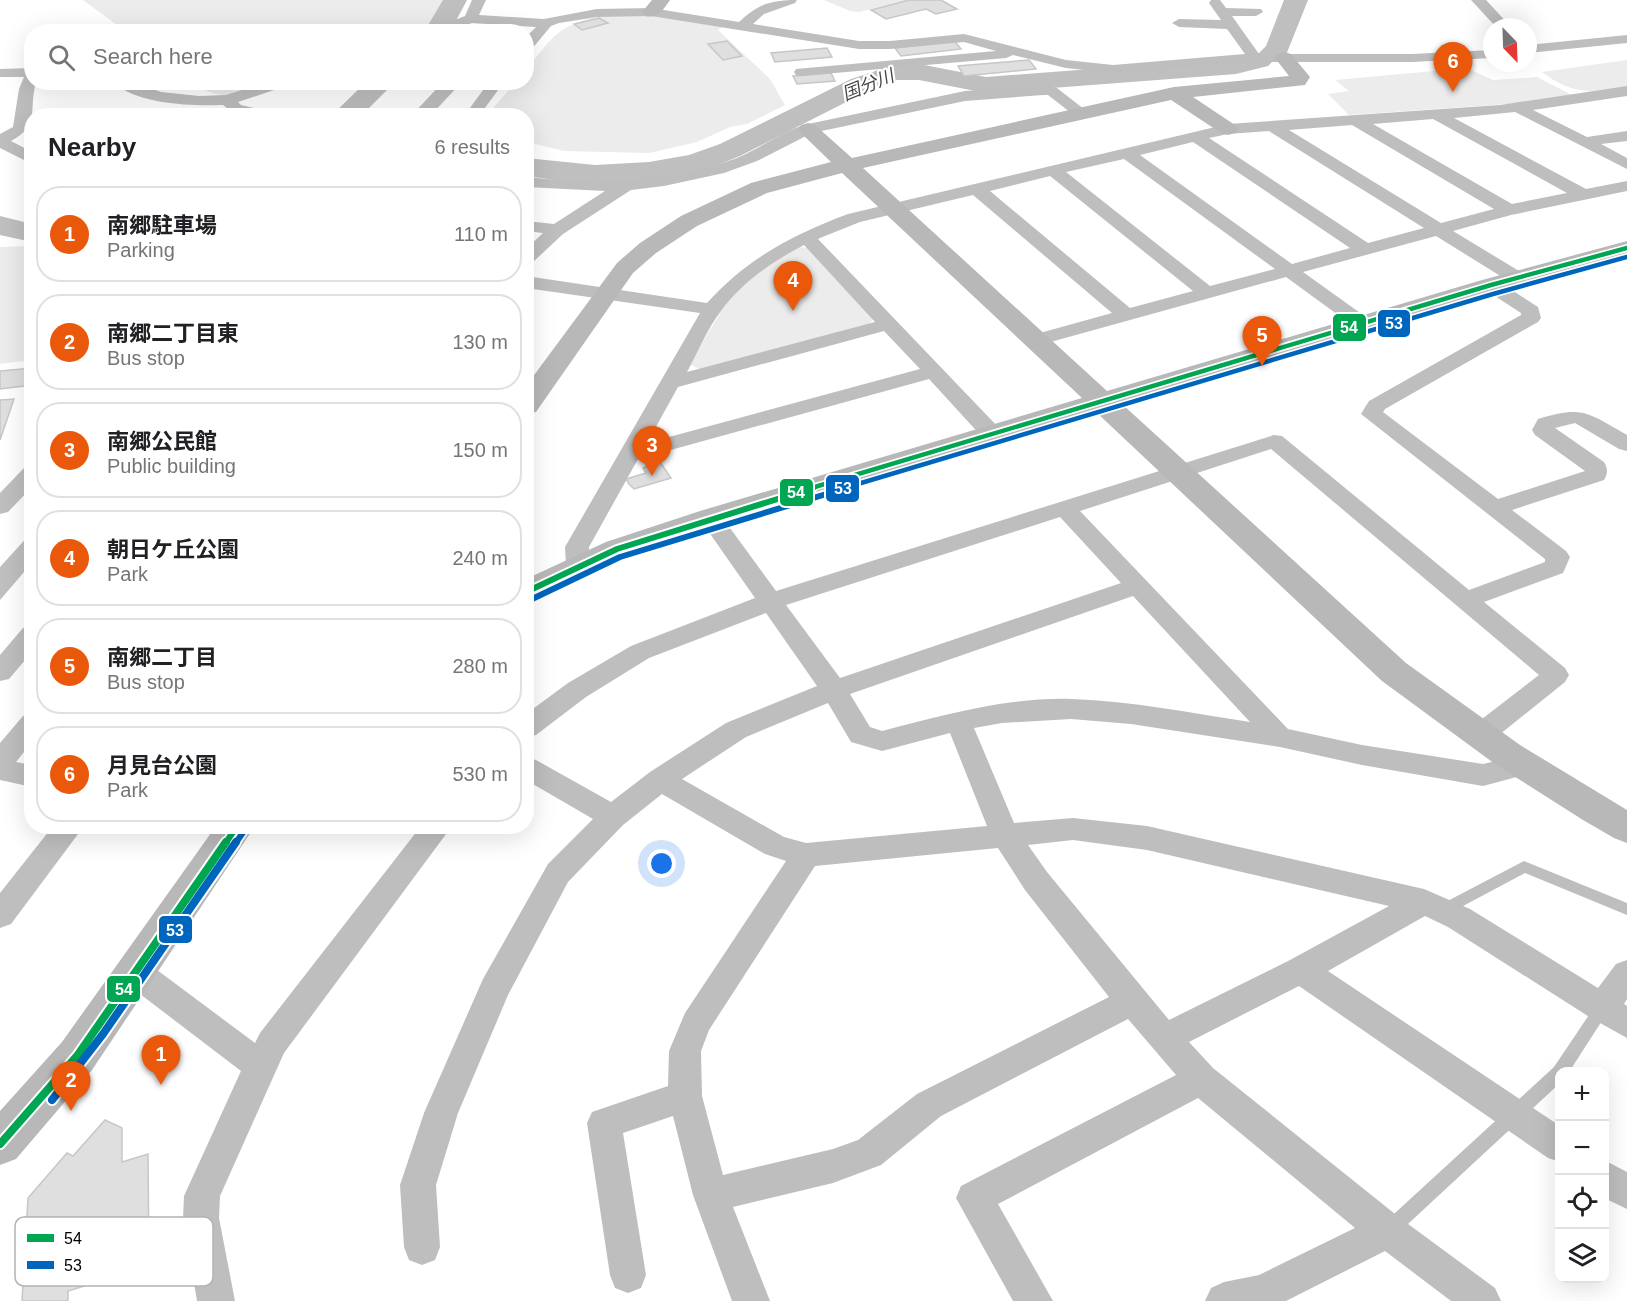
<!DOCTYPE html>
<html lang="en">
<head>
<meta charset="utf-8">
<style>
	:root { --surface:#fff; --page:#f2f2f2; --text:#202124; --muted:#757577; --line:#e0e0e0; --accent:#ea580c }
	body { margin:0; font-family:Helvetica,"Noto Sans JP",sans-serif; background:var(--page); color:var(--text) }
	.controls { position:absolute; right:18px; bottom:18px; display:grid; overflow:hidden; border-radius:12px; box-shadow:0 6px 24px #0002 }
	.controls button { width:54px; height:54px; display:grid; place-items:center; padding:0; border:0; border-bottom:2px solid var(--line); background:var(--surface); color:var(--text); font:30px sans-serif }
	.compass { position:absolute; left:1483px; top:18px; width:54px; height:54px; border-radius:50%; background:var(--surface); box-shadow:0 6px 24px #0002; rotate:157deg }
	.you { position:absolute; left:662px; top:864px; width:21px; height:21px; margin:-15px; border:4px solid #fff; border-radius:50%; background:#1a73e8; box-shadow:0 0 0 9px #1a73e833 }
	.badge { display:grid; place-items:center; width:39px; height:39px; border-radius:50%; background:var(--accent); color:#fff; font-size:20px; font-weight:700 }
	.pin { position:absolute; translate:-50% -50px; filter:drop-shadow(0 2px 3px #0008) }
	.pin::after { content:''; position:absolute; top:32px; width:21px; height:18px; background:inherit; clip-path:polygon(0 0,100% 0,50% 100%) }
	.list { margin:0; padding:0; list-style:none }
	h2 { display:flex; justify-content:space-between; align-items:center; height:78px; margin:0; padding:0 24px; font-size:26px }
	h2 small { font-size:20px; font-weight:400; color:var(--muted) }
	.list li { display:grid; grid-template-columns:39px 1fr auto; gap:18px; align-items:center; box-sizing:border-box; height:96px; margin:0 12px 12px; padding:0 12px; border:2px solid var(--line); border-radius:24px }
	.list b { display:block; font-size:22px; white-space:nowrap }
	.list p { margin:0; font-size:20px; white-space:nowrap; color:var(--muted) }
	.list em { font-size:20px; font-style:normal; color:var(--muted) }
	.icon { flex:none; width:33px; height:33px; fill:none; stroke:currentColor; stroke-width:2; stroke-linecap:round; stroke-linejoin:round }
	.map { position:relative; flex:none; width:1627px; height:1301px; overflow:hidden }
	.search { position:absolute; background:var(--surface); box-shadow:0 6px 24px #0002; left:24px; top:24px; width:510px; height:66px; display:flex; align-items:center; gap:15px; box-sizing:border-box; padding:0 21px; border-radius:24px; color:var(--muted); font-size:22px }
	.panel { position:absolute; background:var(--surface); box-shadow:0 6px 24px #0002; left:24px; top:108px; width:510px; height:726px; border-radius:24px }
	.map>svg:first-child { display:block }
</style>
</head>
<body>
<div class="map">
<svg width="1627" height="1301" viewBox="0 0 1627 1301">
	<rect width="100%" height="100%" fill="#fff"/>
	<g fill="#ececec">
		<path d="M83,0H453L442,19L408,31H125Z"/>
		<path d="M824,0H907L859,12L850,11Z"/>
		<path d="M642,14L722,27L718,30L770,79L785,105L747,124L730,127L697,142L649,153L564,151L527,142L526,116H486L515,83L526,82L527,69C537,57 548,40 561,31C584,15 615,15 642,14Z"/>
		<path d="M1627,60V87C1590,92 1574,96 1542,72Z"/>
		<path d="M1467,68L1493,80L1537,77L1572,95L1522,103L1349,115L1328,94L1349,91L1335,80Z"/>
		<path d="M194,83H271C241,94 222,104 194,83Z"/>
		<path d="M31,246V360L0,364V247Z"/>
		<path d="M793,246L807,248L873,319L869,325L701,370L689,364L727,302L743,283Z"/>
	</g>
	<g fill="#bfbfbf">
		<path d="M442,83H461L431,115H412Z"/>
		<path d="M31,533V564L0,600V567Z"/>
	</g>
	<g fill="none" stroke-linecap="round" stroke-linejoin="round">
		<g fill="#bfbfbf" fill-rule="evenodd">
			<path d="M443,0H467L450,32H424Z"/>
			<path d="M1284,0H1308L1286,55L1272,62L1268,66L1236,74L986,93L919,80H897L870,90L740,156L707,169L674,176L622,182H570L526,176V158L595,165L649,162L689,155L720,144L851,79L897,64H919L986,77L1236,58L1259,53L1266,46Z"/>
			<path d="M366,82H395L361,116H331Z"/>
			<path d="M0,216L32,224V242L0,235Z"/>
		</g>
	</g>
	<g fill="#dfdfdf" stroke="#c7c7c7" stroke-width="1.5">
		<path d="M909,0H941L957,9L936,14L926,9L886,19L871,10Z"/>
		<path d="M599,18L608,23L582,30L574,24Z"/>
		<path d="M727,41L742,56L723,60L708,44Z"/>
		<path d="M954,41L961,49L901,56L895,48Z"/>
		<path d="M827,48L832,57L775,62L771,53Z"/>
		<path d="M1029,60L1036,69L964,76L958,66Z"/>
		<path d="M831,73L835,81L797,84L793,76Z"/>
		<path d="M32,368V385L0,389V371Z"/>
		<path d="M14,399L0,440V400Z"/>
		<path d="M660,462L671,478L634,489L629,484L626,479L646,473L643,468Z"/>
		<path d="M105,1120L122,1128V1162L148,1154L149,1266L68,1291V1300L66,1301H22L28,1198L67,1153L73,1156Z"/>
	</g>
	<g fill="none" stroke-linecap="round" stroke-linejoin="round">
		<g fill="#bebebe" fill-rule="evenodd">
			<path d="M1524,861L1627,903V915L1525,873L1448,914L1443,916L1438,914L1436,910L1438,906Z"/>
			<path d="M1602,1001L1607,1003L1610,1008L1607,1013L1569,1072H1560V1083L1395,1236L1389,1239L1383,1236L1380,1230L1383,1224L1554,1067L1597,1003Z"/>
		</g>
		<g fill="#bebebe" fill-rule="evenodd">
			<path d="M472,0H486L479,15L544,19L597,9L651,8L739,22C758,4 771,0 797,0L795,3L764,14L753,24L859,41H890L964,34L1066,60L1113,65L1245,54L1227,29L1179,27L1172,23L1179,19L1221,20L1209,3L1211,0H1220L1226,8L1261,9L1263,12L1256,16H1232L1259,54H1412L1492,50V58L1412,62H1255L1113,73L1066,68L1013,55L1006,58L801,76L796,75L794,72L796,69L996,51L964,42L890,49H859L651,16L597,17L559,23L551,26L531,50L526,51V37L536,27L472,23L447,32H424L465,16Z"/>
			<path d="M1471,0H1486L1511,27H1496Z"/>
			<path d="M1627,35V43L1528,53V45Z"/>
			<path d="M32,68V82H36C28,111 41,125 11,141L32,152V164L0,148V134L13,127L19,89L24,77H0V69Z"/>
			<path d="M114,82H134L161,92L199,96L226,95L267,82H291L289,85L238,102L241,105L276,113L277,116C258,116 238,118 223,105C194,106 136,105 114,82Z"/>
			<path d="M489,82H504L479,116H464Z"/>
			<path d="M1043,85L1057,88L1089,113L1087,116H1075L1048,95H1043L965,101L812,133L757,161L724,173L664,186L631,190L563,234L532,263L526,264V249L543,233L526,231V221L554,224L605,191L526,187V177C597,185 670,183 737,158C761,148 782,131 808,124L965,91Z"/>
			<path d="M1627,86V96L1533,110L1587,137L1627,131V141L1601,144L1627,158V169L1515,112L1454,118L1586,189L1627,181V191L1511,215L1453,231L1524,274L1526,278L1524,282H1510L1436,236L1303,272L1370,320L1373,324L1370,328H1356L1286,277L1036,346L1029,344L1026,340L1029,336L1112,313L973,195L860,222L820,238L818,239L1000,429L1003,434L1000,439L992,440L984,439L929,379L638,459L589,547L590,566L586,572L578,574L570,572L566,566L565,547L700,313L526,288V276L707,303C746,259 794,234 848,214L1228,124L1500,105ZM1433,119L1567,193L1512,204L1373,124ZM1352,125L1494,209L1441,223L1289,130ZM1269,131L1424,228L1368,243L1209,138L1228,134ZM1193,142L1350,248L1292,264L1140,155ZM1124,159L1275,269L1210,286L1066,172ZM1050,176L1193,291L1130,308L990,191ZM804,245L875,322L687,372C698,352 707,329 721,311C741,283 773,261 804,245ZM884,331L920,369L647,443L678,387Z"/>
			<path d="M1491,279L1498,281L1538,307L1541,318L1538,322L1385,409L1383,412L1498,499L1585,471L1535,435L1532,430L1538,419C1583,405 1588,413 1627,435V451L1619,449L1575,423L1555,428L1604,462C1608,469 1608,473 1604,480L1512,510L1566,551L1570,557L1563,573L1484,602L1565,668L1569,675L1565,682L1489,743L1479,746L1469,743L1465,736L1469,729L1539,675L1271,449L1080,511L1288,729L1362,745L1483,764L1522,755L1532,759L1536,766L1532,773L1483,786L1362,765L1280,747L1131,724L1071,719L1002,723L974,728L1014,823L1073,818L1147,826L1424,889L1470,909L1598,988L1616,964L1627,960V999L1624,1004L1627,1006V1038L1591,1018L1448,927L1425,916L1328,971L1560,1126V1162L1548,1158L1299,986L1189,1042L1213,1068L1400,1218L1495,1288L1501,1301H1451L1385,1251L1286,1301H1205L1211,1288L1224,1282L1259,1275L1355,1228L1198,1098L998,1204L1053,1301H1013L956,1198L961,1186L1176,1075L1128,1019L941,1116L881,1165L833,1183L733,1207L770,1301H732L693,1195L673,1116L623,1133L646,1275L641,1288L628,1293L615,1288L610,1275L587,1123L592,1112L668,1086L669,1051L685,1013L786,861L765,854L662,794L623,825L568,882L508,995L458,1113L436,1185L440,1247L435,1260L422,1265L409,1260L404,1247L400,1185L424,1113L483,979L548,864L593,819L526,780V757L536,760L611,802L650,772L726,723L817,686L766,613L649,658L586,697L536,735L526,738V714L568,683L631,646L755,598L699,518L703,513L711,511L719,513L776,591L1274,435L1282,436L1469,590L1545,562V559L1361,414L1369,401L1521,315V313L1484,289L1482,285L1484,281ZM1060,517L1121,583L840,678L786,605ZM1133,596L1250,722C1191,713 1132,701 1072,699C1007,697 944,715 882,731L870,727L850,694ZM828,703L851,742L882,751L950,733L987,826L806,843L784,837L682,779L746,737ZM1073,840L1147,850L1389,906L1290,960L1169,1020L1047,872L1028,845ZM998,848L1025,890L1109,997L917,1094L858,1140L833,1149L723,1175L702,1096L701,1051L709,1030L815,866Z"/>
			<path d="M32,466V487L8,512L0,514V493L24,468Z"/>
			<path d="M32,625V652L9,679L0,681V655L23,628Z"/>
			<path d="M32,713V742L16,762L32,765V787L0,780V743L23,716Z"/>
			<path d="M53,826H84L11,924L0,928V893Z"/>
			<path d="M421,826H452L284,1053L220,1196L219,1218L235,1301H197L183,1218L184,1196L241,1071L123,981L118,971L123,961L134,957L145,961L255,1043L260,1033Z"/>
			<path d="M1604,1160L1627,1172V1209L1604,1198Z"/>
		</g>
		<g fill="#b8b8b8" fill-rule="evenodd">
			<path d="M652,0H670C663,10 658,19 645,16L642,12Z"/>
			<path d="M1284,52L1291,54L1310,77L1305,85L1193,97L1235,125L1238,129L1235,133L1228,135L1221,133L1171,100L863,168L1107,391L1482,280L1627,241V255L1500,290L1122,404L1406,663L1520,745L1627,810V843L1614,838L1583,820L1495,764L1382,681L1096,412L722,525L628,556L526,603V579L606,542L700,511L1082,398L842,173L767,193L697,226L656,253L633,273L536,412L526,414V386L617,263L640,243L681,216L751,183L831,162L801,133L798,129L801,125L808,123L815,125L852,158L1174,87L1289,76L1275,58L1277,54Z"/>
			<path d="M216,826H255L92,1070L16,1159L0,1165V1111L62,1042Z"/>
		</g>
		<defs>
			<path id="bus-1-far2" d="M808,489L1491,285L1627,248"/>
			<g id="bus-1-far1">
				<path d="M526,592L617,549L813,488"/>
				<path d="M225,844L237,826"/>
			</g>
			<path id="bus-1" d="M0,1144L77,1056L226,842"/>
			<path id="bus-2-far2" d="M841,489L1493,294L1627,257"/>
			<g id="bus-2-far1">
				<path d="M530,600L620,557L846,488"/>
				<path d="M235,844L244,831"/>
			</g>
			<path id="bus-2" d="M52,1100L103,1034L236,842"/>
		</defs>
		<use href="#bus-1-far2" stroke="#fff" stroke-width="8"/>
		<use href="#bus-1-far1" stroke="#fff" stroke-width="10"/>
		<use href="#bus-1" stroke="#fff" stroke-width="12"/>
		<use href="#bus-2-far2" stroke="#fff" stroke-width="8"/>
		<use href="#bus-2-far1" stroke="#fff" stroke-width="10"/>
		<use href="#bus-2" stroke="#fff" stroke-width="12"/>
		<use href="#bus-1-far2" stroke="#00a651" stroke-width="4.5"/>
		<use href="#bus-1-far1" stroke="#00a651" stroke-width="6"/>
		<use href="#bus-1" stroke="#00a651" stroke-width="8"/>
		<use href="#bus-2-far2" stroke="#0065bd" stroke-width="4.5"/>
		<use href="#bus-2-far1" stroke="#0065bd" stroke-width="6"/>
		<use href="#bus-2" stroke="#0065bd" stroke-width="8"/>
	</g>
	<g text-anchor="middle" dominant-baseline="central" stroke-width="4.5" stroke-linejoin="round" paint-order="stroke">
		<g font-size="18" font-style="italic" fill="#444" stroke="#fff">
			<text transform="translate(868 85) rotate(-22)">国分川</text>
		</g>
	</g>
	<rect x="15" y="1217" width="198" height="69" rx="9" fill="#fff" stroke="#b2b2b2" stroke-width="1.5"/>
	<rect x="27" y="1234" width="27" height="8" fill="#00a651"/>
	<rect x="27" y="1261" width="27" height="8" fill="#0065bd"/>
	<g font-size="16" fill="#000">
		<text x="64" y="1244">54</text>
		<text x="64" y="1271">53</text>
	</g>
	<g stroke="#fff" stroke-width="2">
		<rect x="1377" y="309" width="34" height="29" rx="6" fill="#0065bd"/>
		<rect x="1332" y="313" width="35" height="29" rx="6" fill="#00a651"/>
		<rect x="825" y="474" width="35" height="29" rx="6" fill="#0065bd"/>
		<rect x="779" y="478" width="35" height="29" rx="6" fill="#00a651"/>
		<rect x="158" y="915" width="35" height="29" rx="6" fill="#0065bd"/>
		<rect x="106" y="975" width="35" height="28" rx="6" fill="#00a651"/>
	</g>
	<g font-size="16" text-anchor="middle" font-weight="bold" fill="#fff">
		<text x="1394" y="329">53</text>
		<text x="1349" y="333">54</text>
		<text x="843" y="494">53</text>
		<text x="796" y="498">54</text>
		<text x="175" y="936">53</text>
		<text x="124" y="995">54</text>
	</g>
</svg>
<div class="controls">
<button>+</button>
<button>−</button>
<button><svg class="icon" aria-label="locate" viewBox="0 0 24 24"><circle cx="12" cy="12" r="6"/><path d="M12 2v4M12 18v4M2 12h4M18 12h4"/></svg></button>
<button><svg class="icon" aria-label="layers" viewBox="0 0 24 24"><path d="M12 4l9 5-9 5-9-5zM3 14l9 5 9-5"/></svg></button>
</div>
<svg class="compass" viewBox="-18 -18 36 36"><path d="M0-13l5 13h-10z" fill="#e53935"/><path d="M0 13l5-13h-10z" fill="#757577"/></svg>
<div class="you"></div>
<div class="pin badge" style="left:161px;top:1085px">1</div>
<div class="pin badge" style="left:71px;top:1111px">2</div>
<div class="pin badge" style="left:652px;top:476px">3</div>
<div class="pin badge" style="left:793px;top:311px">4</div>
<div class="pin badge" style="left:1262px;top:366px">5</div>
<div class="pin badge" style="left:1453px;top:92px">6</div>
<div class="search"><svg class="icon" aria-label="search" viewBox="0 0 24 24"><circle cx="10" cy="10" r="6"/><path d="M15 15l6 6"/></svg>Search here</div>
<section class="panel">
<h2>Nearby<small>6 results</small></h2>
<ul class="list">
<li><span class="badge">1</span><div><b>南郷駐車場</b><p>Parking</p></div><em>110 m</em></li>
<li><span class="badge">2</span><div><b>南郷二丁目東</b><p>Bus stop</p></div><em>130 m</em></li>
<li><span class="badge">3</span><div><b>南郷公民館</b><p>Public building</p></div><em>150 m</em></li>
<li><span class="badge">4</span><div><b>朝日ケ丘公園</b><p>Park</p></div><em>240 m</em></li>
<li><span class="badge">5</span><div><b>南郷二丁目</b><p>Bus stop</p></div><em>280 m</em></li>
<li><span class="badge">6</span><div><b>月見台公園</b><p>Park</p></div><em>530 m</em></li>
</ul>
</section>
</div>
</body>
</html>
